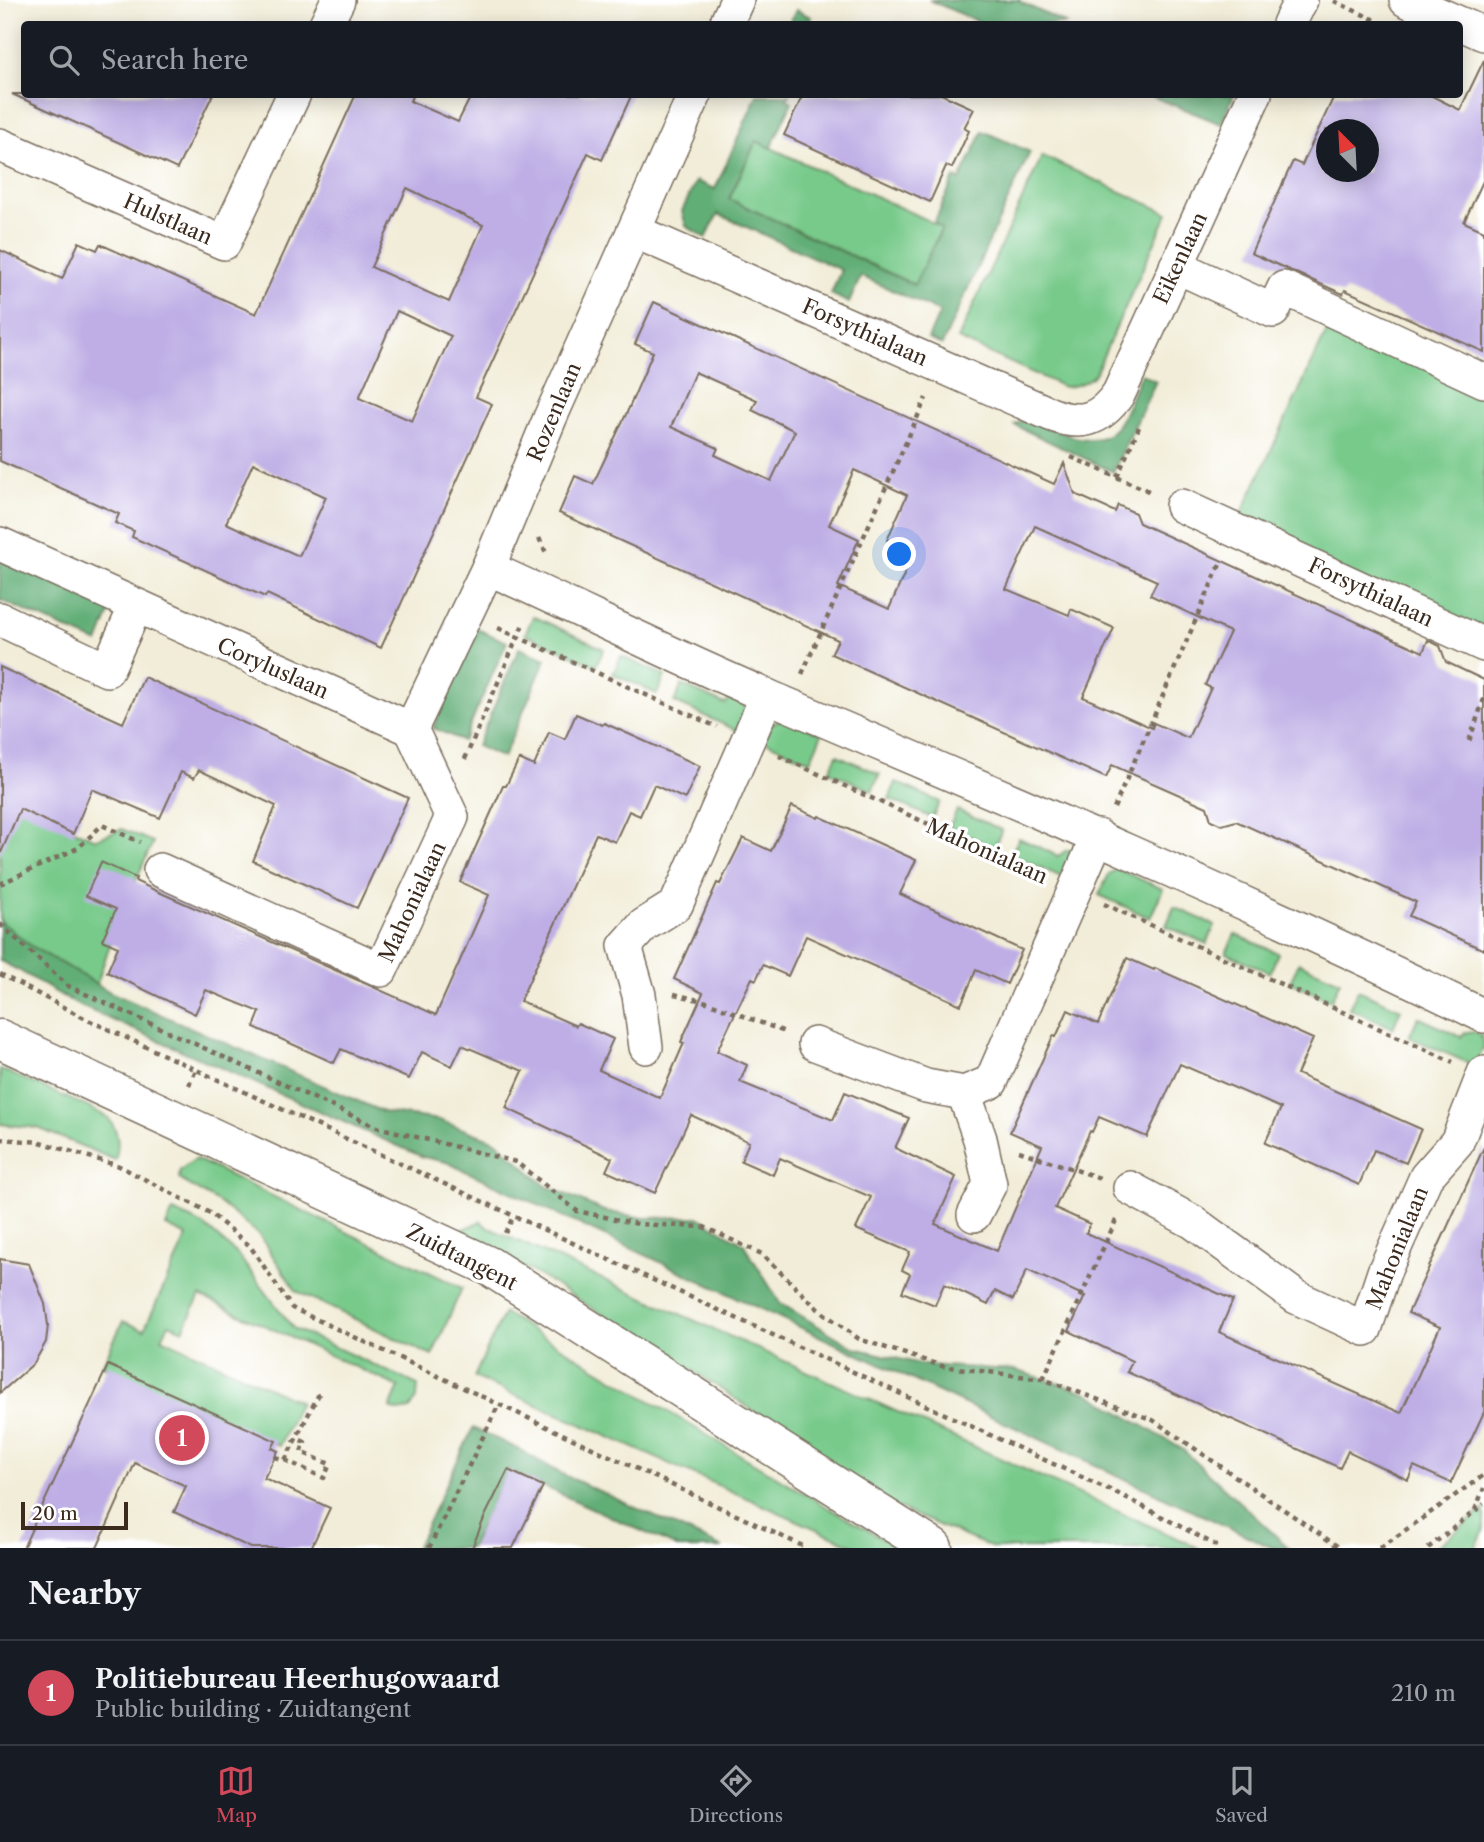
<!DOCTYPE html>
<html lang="en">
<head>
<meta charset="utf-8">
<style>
	:root { --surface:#171b24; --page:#20242c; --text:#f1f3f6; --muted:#9ea1a6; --line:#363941; --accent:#d1495b }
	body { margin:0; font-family:"Libre Caslon Text",serif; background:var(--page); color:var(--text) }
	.compass { position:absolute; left:1316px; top:119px; width:63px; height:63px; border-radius:50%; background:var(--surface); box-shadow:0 4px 18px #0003; rotate:336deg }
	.scale { position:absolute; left:21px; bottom:18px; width:107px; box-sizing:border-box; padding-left:7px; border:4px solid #3b2a1e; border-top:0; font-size:19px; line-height:24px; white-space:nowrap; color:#3b2a1e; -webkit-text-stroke:5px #fff; paint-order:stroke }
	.you { position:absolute; left:900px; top:555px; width:24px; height:24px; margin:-18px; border:5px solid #fff; border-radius:50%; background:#1a73e8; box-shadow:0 0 0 10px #1a73e833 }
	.badge { display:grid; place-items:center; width:46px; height:46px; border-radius:50%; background:var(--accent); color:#fff; font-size:23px; font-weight:700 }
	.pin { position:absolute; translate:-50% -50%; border:4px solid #fff; box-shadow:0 2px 7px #0006 }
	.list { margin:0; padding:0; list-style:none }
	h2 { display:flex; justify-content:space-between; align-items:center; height:91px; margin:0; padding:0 28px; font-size:30px }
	h2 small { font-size:23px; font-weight:400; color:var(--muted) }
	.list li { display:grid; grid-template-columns:46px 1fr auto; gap:21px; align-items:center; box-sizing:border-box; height:105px; padding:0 28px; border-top:2px solid var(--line) }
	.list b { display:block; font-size:26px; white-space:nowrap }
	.list p { margin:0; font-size:23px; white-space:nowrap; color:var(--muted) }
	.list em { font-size:23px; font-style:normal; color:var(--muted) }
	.icon { flex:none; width:38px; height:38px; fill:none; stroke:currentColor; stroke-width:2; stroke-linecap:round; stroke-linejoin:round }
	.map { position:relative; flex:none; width:1484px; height:1548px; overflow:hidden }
	.search { position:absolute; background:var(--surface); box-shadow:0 4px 18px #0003; left:21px; right:21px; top:21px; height:77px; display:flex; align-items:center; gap:18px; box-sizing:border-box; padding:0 24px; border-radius:7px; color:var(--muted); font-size:26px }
	.sheet { height:196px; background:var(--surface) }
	nav { display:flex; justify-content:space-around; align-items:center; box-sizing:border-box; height:98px; border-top:2px solid var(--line); background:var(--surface); font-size:19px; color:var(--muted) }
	nav a { display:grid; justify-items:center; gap:4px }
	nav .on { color:var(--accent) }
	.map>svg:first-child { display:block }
</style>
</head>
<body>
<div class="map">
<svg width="1484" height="1548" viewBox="0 0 1484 1548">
	<rect width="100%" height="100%" fill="#fff"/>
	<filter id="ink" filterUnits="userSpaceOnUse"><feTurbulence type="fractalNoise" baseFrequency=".0143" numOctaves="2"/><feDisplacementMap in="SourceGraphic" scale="14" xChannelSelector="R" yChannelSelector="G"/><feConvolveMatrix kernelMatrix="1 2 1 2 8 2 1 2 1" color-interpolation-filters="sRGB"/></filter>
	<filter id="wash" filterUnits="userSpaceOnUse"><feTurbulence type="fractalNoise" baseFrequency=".00686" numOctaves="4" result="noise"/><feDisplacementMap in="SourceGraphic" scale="28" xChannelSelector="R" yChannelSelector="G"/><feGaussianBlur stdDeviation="1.57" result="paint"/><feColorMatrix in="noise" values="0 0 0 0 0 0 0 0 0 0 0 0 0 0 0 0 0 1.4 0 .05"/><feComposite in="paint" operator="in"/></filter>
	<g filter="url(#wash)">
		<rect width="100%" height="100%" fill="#f2edd8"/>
		<g fill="#78ca8b" stroke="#5a7a54" stroke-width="2">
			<path d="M756,141L942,227L915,285L729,199Z"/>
			<path d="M1042,156L1168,213L1095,374C1085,383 1077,386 1064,387L958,339Z"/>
			<path d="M1334,316L1484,386V636L1238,521Z"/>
			<path d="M533,616L604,649L596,666L525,634Z"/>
			<path d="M621,656L665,676L657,694L613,674Z"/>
			<path d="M682,685L725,704L732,697L746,701L740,732L674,702Z"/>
			<path d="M784,718L822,734L810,761L764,741L771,724Z"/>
			<path d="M837,755L880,774L872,791L829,771Z"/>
			<path d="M896,782L940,802L932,818L889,799Z"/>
			<path d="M0,799L96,839L122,829L153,842C132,888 111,936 97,984L31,946L0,921Z"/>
			<path d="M957,810L1002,830L994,847L949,827Z"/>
			<path d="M1019,838L1058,856L1067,850H1075L1074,883L1011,854Z"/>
			<path d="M1117,869L1163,889L1150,918L1099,895L1109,874Z"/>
			<path d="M1174,907L1215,925L1207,944L1166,926Z"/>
			<path d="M1235,934L1278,953L1270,973L1226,953Z"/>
			<path d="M1299,963L1340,981L1331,1001L1290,982Z"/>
			<path d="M1358,990L1401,1009L1393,1028L1349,1008Z"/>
			<path d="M1418,1017L1461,1037C1466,1030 1474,1030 1481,1035L1484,1047L1475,1066L1409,1037Z"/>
			<path d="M0,1069C16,1076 103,1111 109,1119C119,1132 120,1145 115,1160L38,1128L0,1124Z"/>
			<path d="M196,1159L462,1288L432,1356L296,1291L259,1235L221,1204L179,1179L180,1170Z"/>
			<path d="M173,1211L204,1225L237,1254L293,1328L418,1385L417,1398L410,1409L398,1411L390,1408L399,1387L200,1296L183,1330L169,1324L162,1338L300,1402L279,1446L102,1366L123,1321L144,1330L187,1236L166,1226Z"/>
			<path d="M481,1221L487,1227L1199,1548H993L898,1508L697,1373L547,1280L459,1231Z"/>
			<path d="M504,1313L827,1507L900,1548H859L474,1377Z"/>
			<path d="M1484,1509V1531L1475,1548H1435Z"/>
		</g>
		<g fill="#62ae77" stroke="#4e6c4a" stroke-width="2">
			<path d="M929,0H1020V2L1067,24H984Z"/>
			<path d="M796,10L811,17L808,24H789Z"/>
			<path d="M757,95H789L787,99L792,102L771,148L756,141L729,199L914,285L942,228L934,223L954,178L960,180L983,131L1030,152L942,345L928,339L940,312L861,276L849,303L831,294L841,270L718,214L706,238L686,226L682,211L696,181L715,189Z"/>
			<path d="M1149,95H1234L1221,124Z"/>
			<path d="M1141,374L1156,381L1113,472L1014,425L1028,418C1052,428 1092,453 1115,429C1125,417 1134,389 1141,374Z"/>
			<path d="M0,560L112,607L98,643L0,600Z"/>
			<path d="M477,629L507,642L463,741L433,728Z"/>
			<path d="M519,648L546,659L503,758L477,746Z"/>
			<path d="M0,921L31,946L112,993L383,1112L439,1120L496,1141L546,1186L604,1211L644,1218L698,1217L743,1243L780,1303L855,1348L924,1365L1015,1370L1086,1392L1182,1449L1289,1548H1273L446,1162L423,1157L76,1004L18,970L0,961Z"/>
			<path d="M473,1428L518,1449L562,1474L723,1548H679L508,1470L470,1548H416Z"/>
		</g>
		<g id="blocks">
			<g fill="#beaee5" fill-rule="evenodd">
				<path d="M1484,60V179L1464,222L1484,231V352L1345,290L1343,294L1251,253L1293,161L1302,165L1335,94H1428L1460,110ZM1326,130H1368V172H1326Z"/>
				<path d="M12,94H213L177,169Z"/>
				<path d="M356,94H413L410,101L458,122L472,94H632L602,160L588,153L476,397L492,404L381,648L267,594L265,597L132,537L134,531L115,523L119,514L0,461V250L62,279L79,242L97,250L100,244L256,314ZM407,188L483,225L449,302L371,267ZM397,311L451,336L412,421L359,398ZM253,463L326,497L299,556L226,523Z"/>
				<path d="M941,94L974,109L964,128L969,131L952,168L946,166L930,202L784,135L803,95Z"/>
				<path d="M654,302L1054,484L1064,463L1075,494L1115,512L1118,505L1135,513L1139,523L1423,652L1428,640L1440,646L1446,662L1484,680V950L1409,916L1416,902L1236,821L1222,825L1211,820L1207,807L1112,765L1106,778L831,654L838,640L559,513L575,476L593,484L629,408L653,352L635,344ZM695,372L757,400L752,410L795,431L771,481L715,455L718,448L671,427ZM854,470L907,495L887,540L911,559L889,609L838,586L859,539L829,525ZM1035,526L1157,581L1150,595L1230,632L1205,685L1211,688L1188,738L1154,723L1152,728L1083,697L1114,628L1071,609L1069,615L1006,589Z"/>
				<path d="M0,667L123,723L144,677L408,798L357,908L253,861L276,806L199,770L194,778L181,772L160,818L92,789L73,834L20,809L0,855Z"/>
				<path d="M576,714L602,725L604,723L700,766L685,799L654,785L640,816L629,811L615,842L596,834L520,1001L576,1026L578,1023L613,1039L599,1070L660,1098L684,1043L681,1042L703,993L674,979L717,883L720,884L743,838L771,851L792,806L818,818L819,816L916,860L900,894L1022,950L1007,984L976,970L961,1005L806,936L788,976L763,965L756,980L752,978L717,1051L747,1065L740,1082L833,1120L845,1092L909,1118L895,1148L956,1177L935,1224L997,1251L1042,1146L1010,1132L1053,1036L1056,1037L1068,1010L1098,1024L1127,958L1154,970L1155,968L1313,1039L1297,1074L1421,1129L1406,1163L1374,1150L1359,1185L1265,1143L1281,1108L1180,1064L1147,1137L1099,1117L1092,1132L1090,1131L1055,1208L1090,1224L1086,1233L1233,1300L1219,1332L1401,1413L1440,1327L1408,1313L1484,1147V1412L1451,1483L1414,1466L1408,1480L1348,1451L1340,1468L1127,1372L1132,1361L1069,1331L1085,1296L1027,1270L1013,1300L995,1291L988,1305L944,1284L935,1305L902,1292L910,1274L902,1270L910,1252L856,1229L871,1197L780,1158L773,1175L741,1161L749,1142L691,1115L655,1193L606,1171L612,1158L506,1108L523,1071L462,1045L452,1066L422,1052L409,1079L341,1049L334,1063L254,1027L260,1012L206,990L195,1014L107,972L118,947L102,940L116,909L86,896L101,862L136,878L135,881L161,893L436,1015L489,895L460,882L503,786H506L519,759L534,766L549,732L565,739Z"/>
				<path d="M0,1259L29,1264L45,1304L48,1325L46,1342L34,1363L0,1393Z"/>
				<path d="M108,1365L276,1441L272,1448L278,1451L264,1478L330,1508L311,1548H251L174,1512L186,1486L135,1463L97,1548H23Z"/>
				<path d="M508,1470L543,1486L513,1548H472L485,1516Z"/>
			</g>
		</g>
	</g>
	<g filter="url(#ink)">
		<use href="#blocks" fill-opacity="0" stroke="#7b6e5f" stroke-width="2"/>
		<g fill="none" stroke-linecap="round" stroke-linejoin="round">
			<defs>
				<g id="street">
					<path d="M1406,0L1484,34"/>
					<path d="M326,24L338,0"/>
					<path d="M726,24L737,0"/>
					<path d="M1289,24L1301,0"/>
					<path d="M0,145L224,243L294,94"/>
					<path d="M634,231L1050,414C1080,426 1100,421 1119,393L1255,94"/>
					<path d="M1176,266L1273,311L1284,288L1484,381"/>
					<path d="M1182,506L1484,645"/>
					<path d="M0,544L411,729"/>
					<path d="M488,568C581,610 673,656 767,696C1008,798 1249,901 1484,1016"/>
					<path d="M0,619L107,670L136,606"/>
					<path d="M411,729L488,568L550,418L695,94"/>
					<path d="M160,870L381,970L452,817L411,729"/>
					<path d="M815,1044L926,1086L964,1093L991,1082L1098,836"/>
					<path d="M646,1047L639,995L625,946L644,925L676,905L767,696"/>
					<path d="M964,1093L980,1139L990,1184L974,1215"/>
					<path d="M1130,1188L1193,1222L1296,1297L1365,1329L1384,1272L1426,1177L1457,1142L1484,1073"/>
				</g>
				<path id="secondary" d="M0,1039L489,1266L933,1548"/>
			</defs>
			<use href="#street" stroke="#7b6e5f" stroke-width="36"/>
			<use href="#secondary" stroke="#7b6e5f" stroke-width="41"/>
			<g stroke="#7b6e5f" stroke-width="4.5" stroke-dasharray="5 5" stroke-linecap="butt">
				<path d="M1334,1L1377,21"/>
				<path d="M1071,457L1153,493"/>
				<path d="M1117,477L1139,427"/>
				<path d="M539,538L547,555"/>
				<path d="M498,628L717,727"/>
				<path d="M802,674L926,398"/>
				<path d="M1469,741L1484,699"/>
				<path d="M779,756L1045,877"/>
				<path d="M465,759L524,622"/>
				<path d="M1114,808L1221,562"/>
				<path d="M0,884L78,848L102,825L140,842"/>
				<path d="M1104,904L1453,1062"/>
				<path d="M0,924L68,986L377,1127L516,1162L577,1211L638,1224L704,1227L762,1254L818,1309L859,1339L942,1366L1043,1379L1153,1420L1340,1548"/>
				<path d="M0,974L88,1020L1123,1496L1221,1548"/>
				<path d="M674,994L707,1002L785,1032"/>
				<path d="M189,1085L196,1070"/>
				<path d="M0,1139L40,1142L119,1166L210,1213L250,1246L292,1308L807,1548"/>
				<path d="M1019,1151L1100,1178"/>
				<path d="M505,1233L514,1215"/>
				<path d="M1043,1379L1117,1218"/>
				<path d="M275,1457L285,1460L320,1392"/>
				<path d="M285,1460L324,1478L330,1464L301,1452L305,1442L296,1438"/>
				<path d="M1475,1510L1484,1488"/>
				<path d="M429,1548L499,1404"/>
				<path d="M1380,1548L1484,1475"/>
				<path d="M1428,1548L1484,1504"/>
			</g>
			<use href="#street" stroke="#fff" stroke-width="33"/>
			<use href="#secondary" stroke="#fff" stroke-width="38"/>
		</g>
	</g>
	<g text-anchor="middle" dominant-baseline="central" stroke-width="7" stroke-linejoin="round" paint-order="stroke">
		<g font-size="21" fill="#3b2a1e" stroke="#fff">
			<text transform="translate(168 219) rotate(24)">Hulstlaan</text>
			<text transform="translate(1180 258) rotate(-65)">Eikenlaan</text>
			<text transform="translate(865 332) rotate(24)">Forsythialaan</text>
			<text transform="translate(554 412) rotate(-67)">Rozenlaan</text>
			<text transform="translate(1371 592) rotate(25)">Forsythialaan</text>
			<text transform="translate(273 668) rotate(24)">Coryluslaan</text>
			<text transform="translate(987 851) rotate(24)">Mahonialaan</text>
			<text transform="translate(412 902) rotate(-65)">Mahonialaan</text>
			<text transform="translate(1397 1248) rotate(-68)">Mahonialaan</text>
			<text transform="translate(462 1257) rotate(27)">Zuidtangent</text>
		</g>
	</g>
</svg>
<svg class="compass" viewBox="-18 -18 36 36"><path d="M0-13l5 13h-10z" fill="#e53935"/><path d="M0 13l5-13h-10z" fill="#9ea1a6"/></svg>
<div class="scale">20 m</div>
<div class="you"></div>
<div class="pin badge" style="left:182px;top:1438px">1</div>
<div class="search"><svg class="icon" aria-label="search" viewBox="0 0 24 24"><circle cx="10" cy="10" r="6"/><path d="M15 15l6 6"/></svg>Search here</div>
</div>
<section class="sheet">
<h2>Nearby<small></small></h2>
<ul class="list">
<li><span class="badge">1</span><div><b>Politiebureau Heerhugowaard</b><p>Public building · Zuidtangent</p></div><em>210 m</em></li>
</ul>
</section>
<nav>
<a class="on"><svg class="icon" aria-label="map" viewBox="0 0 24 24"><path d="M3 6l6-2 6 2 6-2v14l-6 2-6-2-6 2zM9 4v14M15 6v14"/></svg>Map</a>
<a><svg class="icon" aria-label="directions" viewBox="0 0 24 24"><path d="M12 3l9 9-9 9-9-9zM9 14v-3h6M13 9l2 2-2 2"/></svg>Directions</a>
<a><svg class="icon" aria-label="saved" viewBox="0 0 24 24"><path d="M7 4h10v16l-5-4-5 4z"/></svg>Saved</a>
</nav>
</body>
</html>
